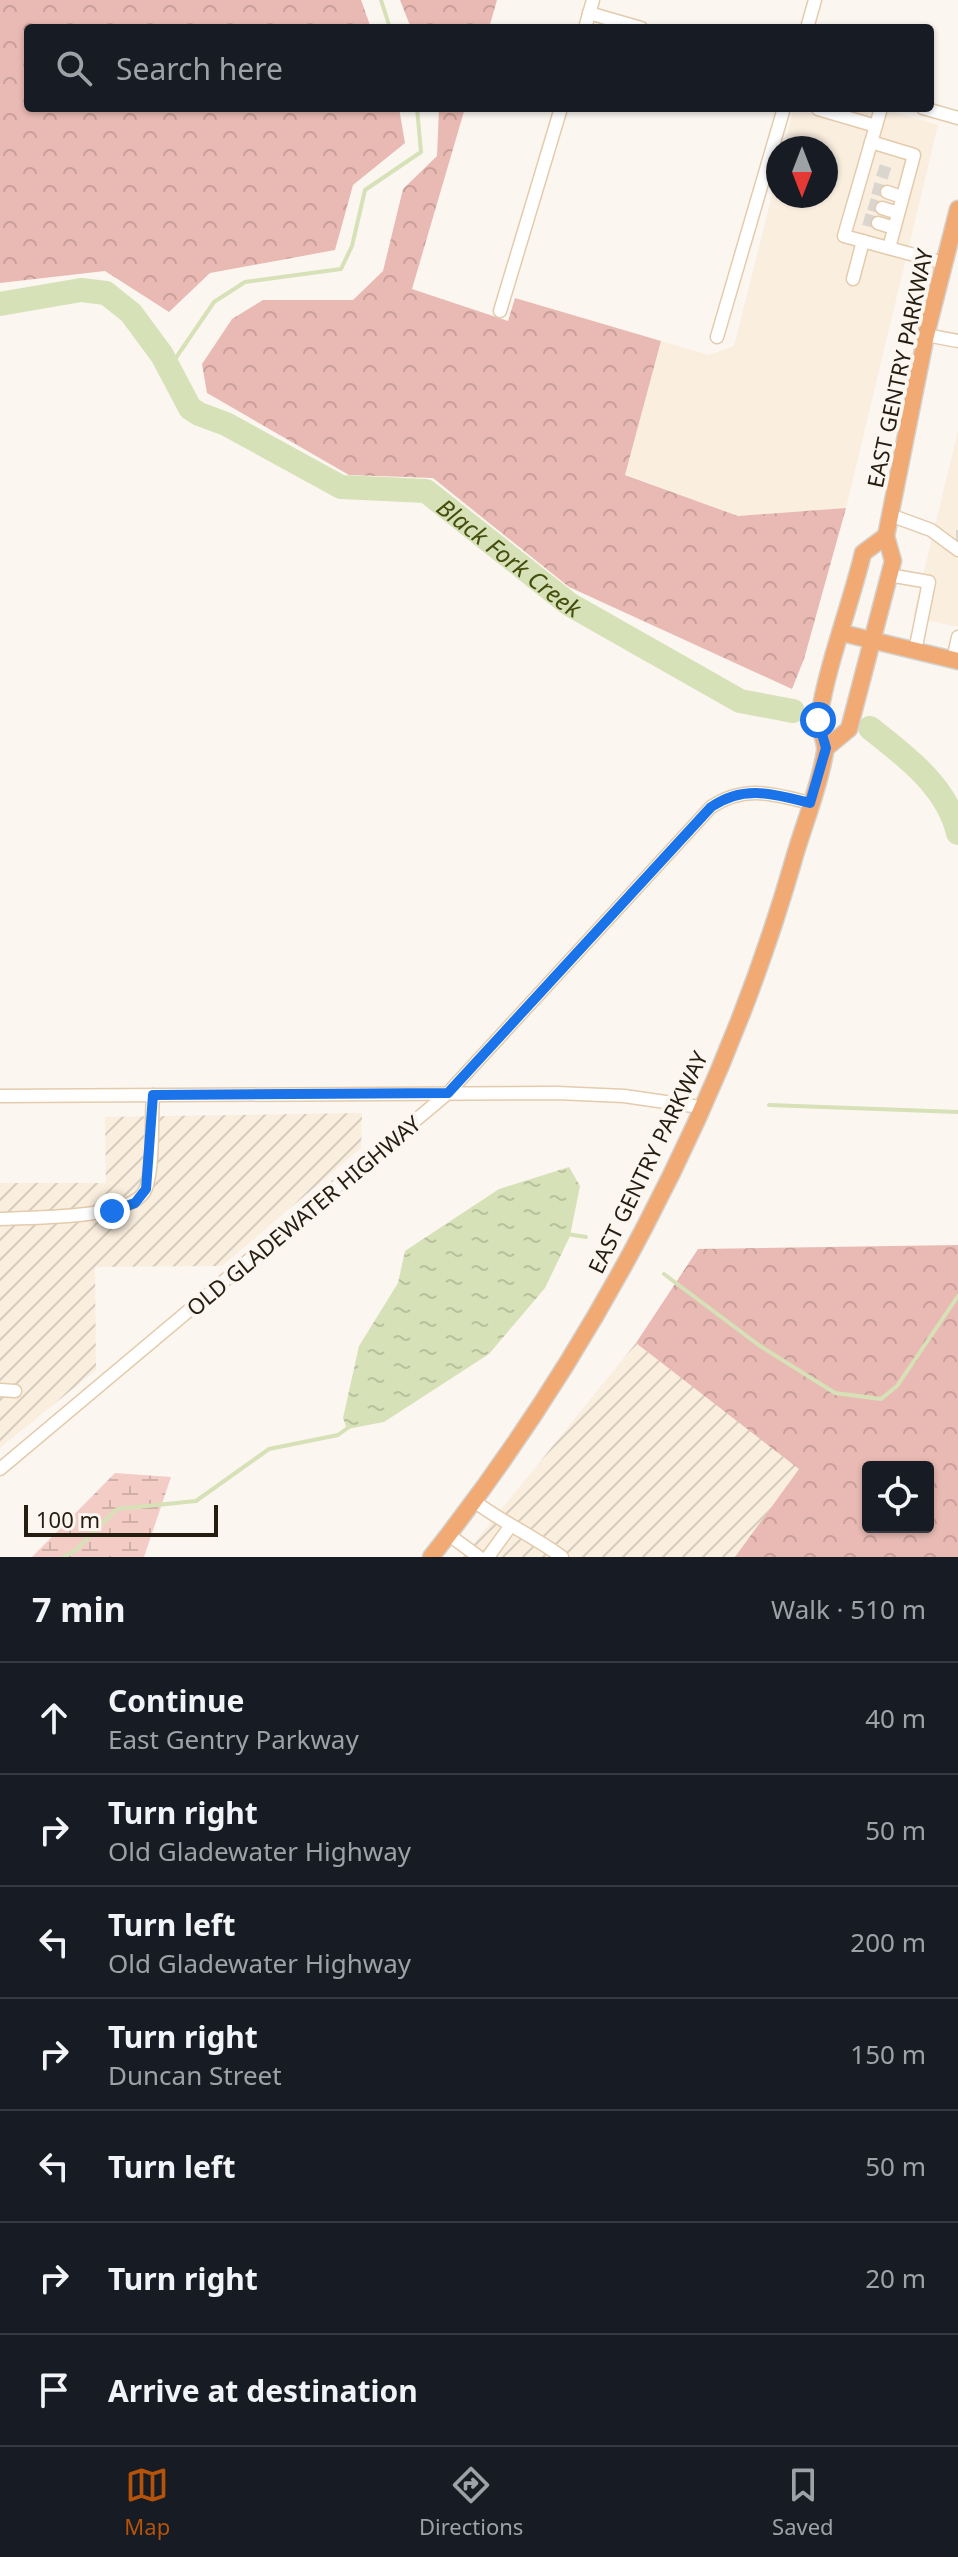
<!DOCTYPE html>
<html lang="en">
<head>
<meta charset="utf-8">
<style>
	:root { --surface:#171b24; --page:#20242c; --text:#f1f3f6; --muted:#9ea1a6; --line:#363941; --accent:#b45309 }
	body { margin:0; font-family:"Noto Sans",sans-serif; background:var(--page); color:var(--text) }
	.controls { position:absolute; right:24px; bottom:24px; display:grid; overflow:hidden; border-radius:8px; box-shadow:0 2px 6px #0004 }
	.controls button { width:72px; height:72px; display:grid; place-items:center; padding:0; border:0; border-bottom:2px solid var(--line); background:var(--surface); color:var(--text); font:40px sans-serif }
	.compass { position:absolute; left:766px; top:136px; width:72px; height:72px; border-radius:50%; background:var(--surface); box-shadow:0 2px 6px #0004; rotate:180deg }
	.scale { position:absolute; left:24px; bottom:20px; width:194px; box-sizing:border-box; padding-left:8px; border:4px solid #261d11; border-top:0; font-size:22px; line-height:28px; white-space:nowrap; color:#261d11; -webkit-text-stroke:6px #fbf6f0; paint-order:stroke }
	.stop { position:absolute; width:24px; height:24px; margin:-18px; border:6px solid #1a73e8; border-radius:50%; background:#fff }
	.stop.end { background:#1a73e8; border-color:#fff; box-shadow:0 2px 8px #0008 }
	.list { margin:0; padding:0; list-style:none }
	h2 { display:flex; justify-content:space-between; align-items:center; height:104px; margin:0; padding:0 32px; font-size:34px }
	h2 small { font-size:26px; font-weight:400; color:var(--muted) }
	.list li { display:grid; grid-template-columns:52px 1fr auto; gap:24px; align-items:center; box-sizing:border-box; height:112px; padding:0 32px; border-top:2px solid var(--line) }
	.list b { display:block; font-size:30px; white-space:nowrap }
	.list p { margin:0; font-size:26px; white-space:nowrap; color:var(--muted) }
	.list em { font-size:26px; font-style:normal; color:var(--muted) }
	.icon { flex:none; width:44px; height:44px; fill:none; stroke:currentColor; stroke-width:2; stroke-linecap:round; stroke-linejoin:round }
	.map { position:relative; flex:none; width:958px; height:1557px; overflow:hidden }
	.search { position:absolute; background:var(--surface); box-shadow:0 2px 6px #0004; left:24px; right:24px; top:24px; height:88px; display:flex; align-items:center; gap:20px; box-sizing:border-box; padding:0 28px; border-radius:8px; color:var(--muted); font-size:30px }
	.sheet { height:888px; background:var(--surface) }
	nav { display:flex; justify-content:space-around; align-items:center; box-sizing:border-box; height:112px; border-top:2px solid var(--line); background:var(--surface); font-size:22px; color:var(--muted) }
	nav a { display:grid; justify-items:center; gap:4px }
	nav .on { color:var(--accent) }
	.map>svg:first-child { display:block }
</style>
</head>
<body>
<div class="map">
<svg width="958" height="1557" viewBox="0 0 958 1557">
	<defs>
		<pattern id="industrial-furrows" width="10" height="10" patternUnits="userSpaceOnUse" patternTransform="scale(2)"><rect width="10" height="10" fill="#faeedf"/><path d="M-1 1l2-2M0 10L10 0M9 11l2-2" fill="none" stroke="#d6ccbe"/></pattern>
		<pattern id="forest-crowns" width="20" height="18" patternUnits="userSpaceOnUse" patternTransform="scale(2)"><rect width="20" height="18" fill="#e9bab3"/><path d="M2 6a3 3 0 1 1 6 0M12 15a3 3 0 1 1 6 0" fill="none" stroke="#c89f99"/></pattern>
		<pattern id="wetland-marsh" width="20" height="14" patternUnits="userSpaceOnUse" patternTransform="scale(2)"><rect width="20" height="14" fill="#f4ccc6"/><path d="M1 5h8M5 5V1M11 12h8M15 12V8" fill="none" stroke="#d1afa9"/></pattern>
		<pattern id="water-ripples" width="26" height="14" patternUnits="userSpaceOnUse" patternTransform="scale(2)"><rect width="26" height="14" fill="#d7e1b7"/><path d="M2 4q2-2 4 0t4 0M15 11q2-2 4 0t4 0" fill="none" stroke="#b8c19c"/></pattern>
	</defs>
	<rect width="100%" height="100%" fill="#fbf6f0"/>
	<g fill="#faeedf">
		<path d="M794,108H881L938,125L846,508L738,516L625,474L661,341L709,355L734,346L778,172V196H826V148H784Z"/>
		<path d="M958,431V627L913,617Z"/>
	</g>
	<g fill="url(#industrial-furrows)">
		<path d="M362,1113L361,1148L222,1266L95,1267L96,1370L0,1448V1183H106L105,1117Z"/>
		<path d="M636,1343L800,1469L735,1557H463Z"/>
	</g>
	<g fill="url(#forest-crowns)" fill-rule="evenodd">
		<path d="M0,0H361L371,28H28V108H399L405,143L353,185L335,250L210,273L169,312L105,271L0,283Z"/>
		<path d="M400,0H497L489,28H411Z"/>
		<path d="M439,108H465L412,289L508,321L515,298L661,341L625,475L738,516L846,508L804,659L792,689L569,587L433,478L349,475L207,393L202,364L232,319L263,300H353L383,271L403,189L437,156Z"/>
		<path d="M958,1245V1557H735L799,1469L636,1343L698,1249ZM928,1467V1527H868V1467Z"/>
	</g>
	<path fill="url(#wetland-marsh)" d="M115,1473L171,1477L144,1557H32Z"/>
	<path fill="url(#water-ripples)" d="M569,1167L580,1186L570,1236L545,1288L489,1354L384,1422L347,1429L343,1418L359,1346L398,1283L405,1251L499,1189Z"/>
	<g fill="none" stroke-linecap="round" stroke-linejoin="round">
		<g stroke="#d7e1b7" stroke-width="4">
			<path d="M381,0L390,28"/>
			<path d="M169,368L214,302L245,282L341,269L352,246L365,190L421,152L417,108"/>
			<path d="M769,1105L958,1112"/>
			<path d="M567,1234L586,1237"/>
			<path d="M664,1274L760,1346L835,1393L881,1399L897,1386L958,1296"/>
			<path d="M63,1557L76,1550L117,1509L196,1501L269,1449L338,1435L349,1427"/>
		</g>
		<g stroke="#d7e1b7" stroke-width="24">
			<path id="s1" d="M0,304L81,290L106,293L131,313L162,355L190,408L199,414L226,424L341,487L426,491L569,604L740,701L793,711"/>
			<path d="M870,728C907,757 947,787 958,833"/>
		</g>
		<g stroke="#dbd5cf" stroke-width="12" stroke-dasharray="12 6" stroke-linecap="butt">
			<path d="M878,170L893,175"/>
			<path d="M873,188L887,192"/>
			<path d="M869,204L882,208"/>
			<path d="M864,219L878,223"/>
			<path d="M956,536H958"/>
		</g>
		<defs>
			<g id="minor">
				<path d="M589,13L641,28"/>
				<path d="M585,28L593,0"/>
				<path d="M807,28L815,0"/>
				<path d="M881,108L844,236L944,263"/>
				<path d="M923,108L958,118"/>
				<path d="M818,109L876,126"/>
				<path d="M871,142L914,155L889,248"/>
				<path d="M887,192L902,197"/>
				<path d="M882,208L898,213"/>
				<path d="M878,223L894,228"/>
				<path d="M853,279L863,241"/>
				<path d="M500,311L561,108"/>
				<path d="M926,335L958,341"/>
				<path d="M717,337L784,108"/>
				<path d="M890,515L931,530L958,550"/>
				<path d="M889,575L929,582L915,651"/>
				<path d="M953,660L958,637"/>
				<path d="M0,1096L557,1093L624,1096L700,1107"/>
				<path d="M0,1219C30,1217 136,1220 146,1188C154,1164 151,1121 153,1095"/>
				<path d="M0,1390L15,1391"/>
				<path d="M0,1469L448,1093L711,807C745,784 774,794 810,803"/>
				<path d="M474,1501C503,1523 532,1535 562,1557"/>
				<path d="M449,1535L479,1557"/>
				<path d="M488,1557L509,1528"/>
			</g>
			<g id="major">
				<path d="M842,633L958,661"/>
				<path d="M826,748L849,729L893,561L886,536L926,335L958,209"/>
				<path d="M431,1557C590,1356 722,1108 793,862C803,826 819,789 825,752C827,740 817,728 819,717C828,662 850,607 863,553L886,536"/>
			</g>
		</defs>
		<use href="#minor" stroke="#e4cbac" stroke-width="15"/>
		<use href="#major" stroke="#d4d2cf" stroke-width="19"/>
		<use href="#minor" stroke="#fff" stroke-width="12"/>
		<use href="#major" stroke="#f1aa73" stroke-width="16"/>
	</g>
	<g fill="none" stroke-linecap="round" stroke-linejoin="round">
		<path stroke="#1a73e8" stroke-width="10" d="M112,1211L135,1203L146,1189L153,1095L448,1093L711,807C744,784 774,794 810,803L826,748L818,720"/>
	</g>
	<g text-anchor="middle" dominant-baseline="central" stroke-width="8" stroke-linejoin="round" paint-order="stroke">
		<g font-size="22" fill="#261d11" stroke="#fbf6f0">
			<text transform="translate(899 368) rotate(-78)">EAST GENTRY PARKWAY</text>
			<text transform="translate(647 1162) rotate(-64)">EAST GENTRY PARKWAY</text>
			<text transform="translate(303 1215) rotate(-40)">OLD GLADEWATER HIGHWAY</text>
		</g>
		<g font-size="24" font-style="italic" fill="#454e0d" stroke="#fbf6f0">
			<text stroke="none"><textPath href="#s1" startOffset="614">Black Fork Creek</textPath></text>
		</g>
	</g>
</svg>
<div class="controls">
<button><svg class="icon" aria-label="locate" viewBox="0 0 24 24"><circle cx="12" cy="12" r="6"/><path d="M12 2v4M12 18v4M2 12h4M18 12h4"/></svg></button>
</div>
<svg class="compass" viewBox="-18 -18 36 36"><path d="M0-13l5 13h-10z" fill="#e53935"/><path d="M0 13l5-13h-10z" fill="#9ea1a6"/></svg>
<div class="scale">100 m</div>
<div class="stop" style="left:818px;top:720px"></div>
<div class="stop end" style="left:112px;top:1211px"></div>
<div class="search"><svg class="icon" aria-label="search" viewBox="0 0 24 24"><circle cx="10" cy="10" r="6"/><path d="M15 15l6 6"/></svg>Search here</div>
</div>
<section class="sheet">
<h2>7 min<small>Walk · 510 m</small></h2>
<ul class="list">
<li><svg class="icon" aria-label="ahead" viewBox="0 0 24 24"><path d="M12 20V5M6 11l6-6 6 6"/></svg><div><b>Continue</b><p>East Gentry Parkway</p></div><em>40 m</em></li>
<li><svg class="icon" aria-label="right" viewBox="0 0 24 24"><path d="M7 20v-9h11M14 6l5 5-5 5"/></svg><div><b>Turn right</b><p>Old Gladewater Highway</p></div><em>50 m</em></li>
<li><svg class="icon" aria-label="left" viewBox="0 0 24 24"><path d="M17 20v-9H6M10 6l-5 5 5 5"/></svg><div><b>Turn left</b><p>Old Gladewater Highway</p></div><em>200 m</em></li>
<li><svg class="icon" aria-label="right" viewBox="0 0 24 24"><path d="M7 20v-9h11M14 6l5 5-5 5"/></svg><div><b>Turn right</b><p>Duncan Street</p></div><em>150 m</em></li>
<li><svg class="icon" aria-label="left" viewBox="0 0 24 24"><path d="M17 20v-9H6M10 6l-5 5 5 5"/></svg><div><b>Turn left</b></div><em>50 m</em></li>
<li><svg class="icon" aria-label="right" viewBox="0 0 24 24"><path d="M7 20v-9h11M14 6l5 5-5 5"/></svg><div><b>Turn right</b></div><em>20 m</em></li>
<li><svg class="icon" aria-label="arrive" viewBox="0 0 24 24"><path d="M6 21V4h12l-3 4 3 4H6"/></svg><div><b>Arrive at destination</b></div></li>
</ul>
</section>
<nav>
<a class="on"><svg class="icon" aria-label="map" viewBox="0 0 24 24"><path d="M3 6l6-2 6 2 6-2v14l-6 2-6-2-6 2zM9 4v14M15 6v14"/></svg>Map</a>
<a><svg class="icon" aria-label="directions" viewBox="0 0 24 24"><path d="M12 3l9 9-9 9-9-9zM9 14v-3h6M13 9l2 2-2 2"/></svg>Directions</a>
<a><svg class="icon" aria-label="saved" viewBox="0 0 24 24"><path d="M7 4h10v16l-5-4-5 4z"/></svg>Saved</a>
</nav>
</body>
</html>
